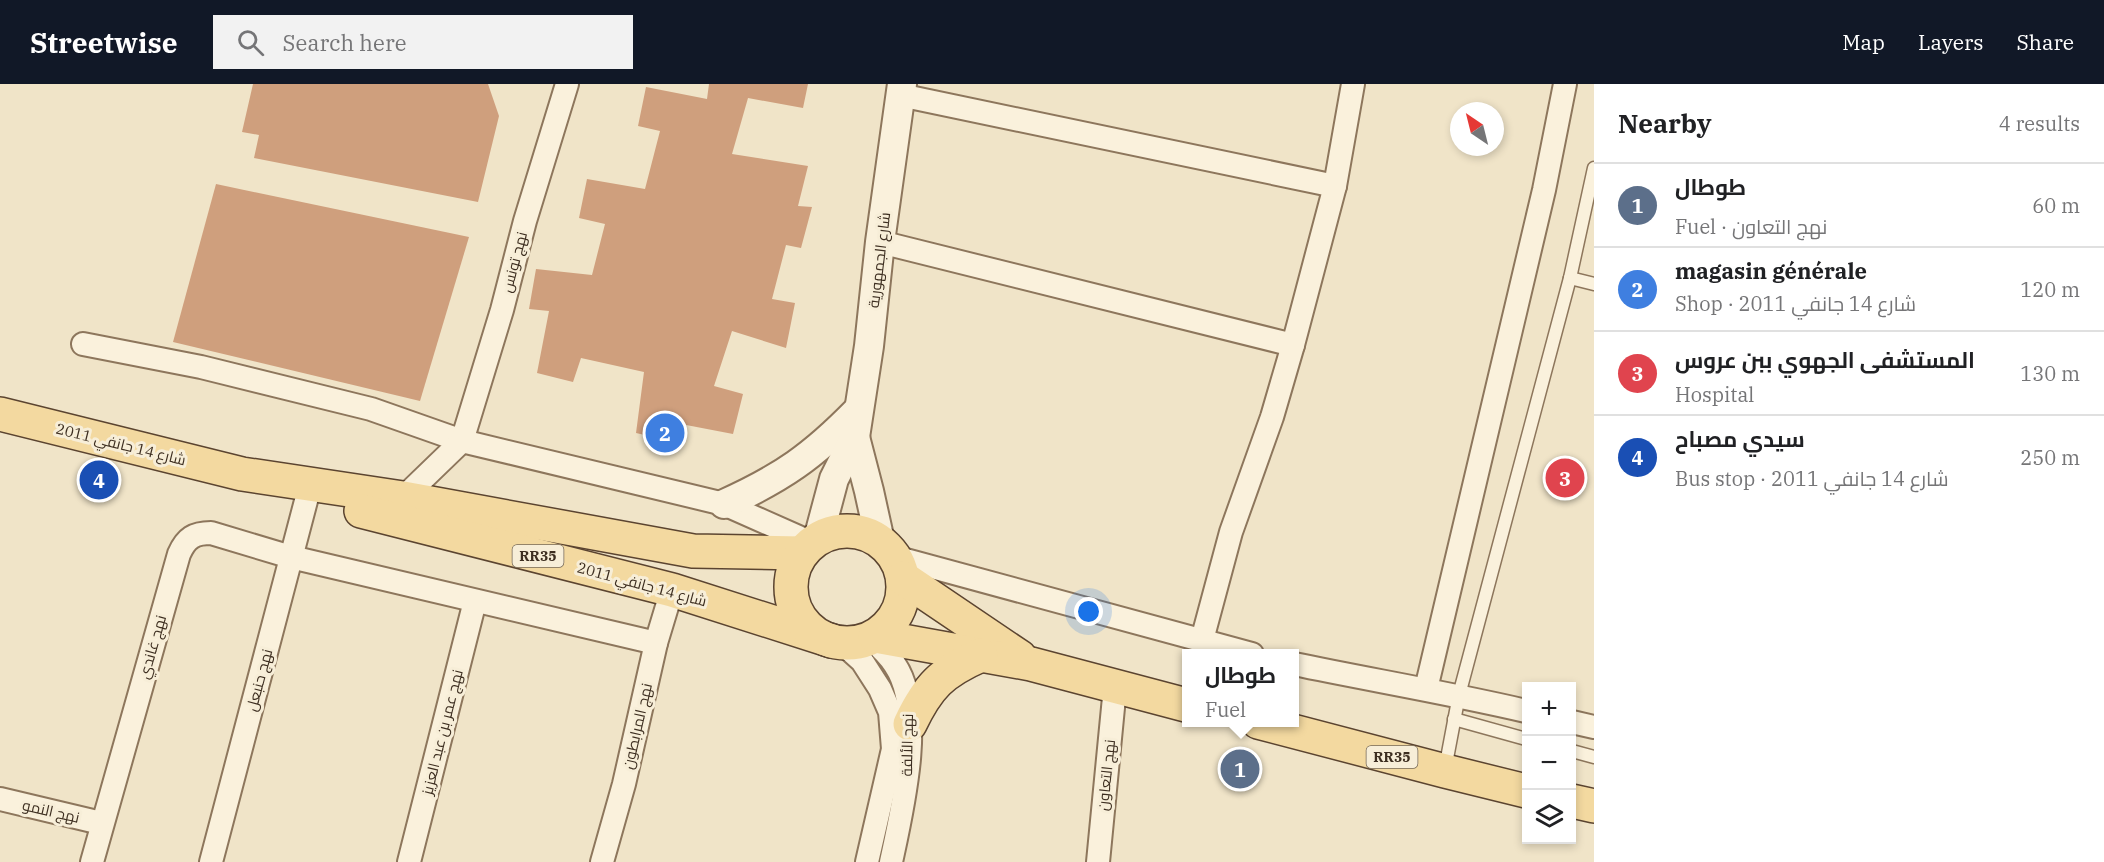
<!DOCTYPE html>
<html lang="en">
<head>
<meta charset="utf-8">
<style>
	:root { --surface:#fff; --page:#f2f2f2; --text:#202124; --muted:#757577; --line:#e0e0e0; --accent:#111827 }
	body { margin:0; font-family:"IBM Plex Serif",Cairo,serif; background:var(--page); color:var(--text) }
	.controls { position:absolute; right:18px; bottom:18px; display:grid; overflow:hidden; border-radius:0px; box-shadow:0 3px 9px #0003 }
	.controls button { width:54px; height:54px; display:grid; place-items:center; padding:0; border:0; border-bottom:2px solid var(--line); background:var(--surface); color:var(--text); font:30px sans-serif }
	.compass { position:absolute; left:1450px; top:18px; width:54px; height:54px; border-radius:50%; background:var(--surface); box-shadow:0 3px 9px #0003; rotate:325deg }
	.you { position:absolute; left:1089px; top:528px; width:21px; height:21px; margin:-15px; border:4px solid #fff; border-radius:50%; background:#1a73e8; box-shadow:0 0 0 9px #1a73e833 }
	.badge { display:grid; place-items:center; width:39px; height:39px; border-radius:50%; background:var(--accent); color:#fff; font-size:20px; font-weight:700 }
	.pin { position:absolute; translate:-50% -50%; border:3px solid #fff; box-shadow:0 2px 6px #0006 }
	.popup { position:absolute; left:1182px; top:565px; width:117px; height:78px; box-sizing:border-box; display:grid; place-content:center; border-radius:0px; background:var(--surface); filter:drop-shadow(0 2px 4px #0005); font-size:20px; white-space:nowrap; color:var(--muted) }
	.popup b { font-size:22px; color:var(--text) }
	.popup::after { content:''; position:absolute; left:50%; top:100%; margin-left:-12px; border:12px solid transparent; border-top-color:var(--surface) }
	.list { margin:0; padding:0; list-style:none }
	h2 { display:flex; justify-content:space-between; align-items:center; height:78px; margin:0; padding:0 24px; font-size:26px }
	h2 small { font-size:20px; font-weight:400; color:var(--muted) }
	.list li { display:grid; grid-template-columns:39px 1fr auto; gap:18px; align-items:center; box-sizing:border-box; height:84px; padding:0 24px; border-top:2px solid var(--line) }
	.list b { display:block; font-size:22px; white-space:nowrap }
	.list p { margin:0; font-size:20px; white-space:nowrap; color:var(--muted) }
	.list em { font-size:20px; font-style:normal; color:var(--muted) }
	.icon { flex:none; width:33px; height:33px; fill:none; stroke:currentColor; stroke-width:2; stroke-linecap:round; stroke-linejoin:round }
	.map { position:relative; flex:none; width:1594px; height:778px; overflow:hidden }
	header { display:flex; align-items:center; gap:36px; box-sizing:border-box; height:84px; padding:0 30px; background:var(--accent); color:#fff }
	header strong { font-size:28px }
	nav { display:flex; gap:33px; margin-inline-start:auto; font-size:21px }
	.search { width:420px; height:54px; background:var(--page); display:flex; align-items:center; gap:15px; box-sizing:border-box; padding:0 21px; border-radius:0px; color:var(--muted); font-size:22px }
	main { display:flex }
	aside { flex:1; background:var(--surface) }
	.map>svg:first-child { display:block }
</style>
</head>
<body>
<header>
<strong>Streetwise</strong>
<div class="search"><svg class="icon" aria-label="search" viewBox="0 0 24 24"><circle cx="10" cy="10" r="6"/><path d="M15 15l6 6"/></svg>Search here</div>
<nav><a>Map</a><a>Layers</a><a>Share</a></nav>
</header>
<main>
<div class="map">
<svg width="1594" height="778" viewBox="0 0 1594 778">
	<rect width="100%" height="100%" fill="#f0e4c8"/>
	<g fill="#cf9f7d">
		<path d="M253,0H488L499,32L478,118L254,74L259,51L242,48Z"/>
		<path d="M709,0H808L803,24L748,14L732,70L808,82L798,122L812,123L801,164L786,161L772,215L795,219L786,264L732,247L714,302L743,310L733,350L681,340L675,358L636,349L644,288L581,274L573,298L537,289L549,227L529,225L536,185L592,191L605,140L579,134L587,95L645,105L660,47L638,42L646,3L707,15Z"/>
		<path d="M216,100L469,153L420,317L173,258Z"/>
	</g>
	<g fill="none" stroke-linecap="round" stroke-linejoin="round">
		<defs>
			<g id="service">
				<path d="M1570,194L1594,200"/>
				<path d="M1454,635L1526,655"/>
				<path d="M1572,667L1594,673"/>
				<path d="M1445,685L1459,611L1570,194L1594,84"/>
			</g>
			<g id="minor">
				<path d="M900,11L1335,102"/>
				<path d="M880,158L1293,261"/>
				<path d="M83,260L201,283L371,325L462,357L724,420L812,459"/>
				<path d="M403,414L462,357L502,226L525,137L567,0"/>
				<path d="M895,473L1252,570"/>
				<path d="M870,554C879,562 889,571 895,581C926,627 902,727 891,778"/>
				<path d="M1202,556L1231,448L1272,333L1293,261L1335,102L1353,0"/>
				<path d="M842,559L862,577L880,605L890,628L893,665L867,778"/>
				<path d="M1294,580C1371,596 1449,609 1526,627"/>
				<path d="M1426,605L1544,106L1565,0"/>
				<path d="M1572,638L1594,643"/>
				<path d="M0,715L101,739"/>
				<path d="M92,778L179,470C186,454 194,449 211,449L291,473L656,559"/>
				<path d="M211,778L307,413"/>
				<path d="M409,778L475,517"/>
				<path d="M602,778L624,700L656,559L672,506"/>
				<path d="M1098,778L1115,603"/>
			</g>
			<g id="tertiary">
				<path d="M855,353L869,407L880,457"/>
				<path d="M724,420C782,394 813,372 857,327"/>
				<path d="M818,455L834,395L855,353L869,262L880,158L902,0"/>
			</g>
			<g id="primary">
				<path d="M0,330L242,390L403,414L693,467L802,469"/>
				<path d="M361,427L672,506L832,557"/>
				<circle cx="847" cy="503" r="56"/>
				<path d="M903,494L1020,573"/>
				<path d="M875,552L1031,580L1186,621"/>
				<path d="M1258,638L1445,687L1526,707"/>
				<path d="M910,640C928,602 942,588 981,571"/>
				<path d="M1572,717L1594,722"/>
			</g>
		</defs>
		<use href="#service" stroke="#8d765c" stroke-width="15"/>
		<use href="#minor" stroke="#8d765c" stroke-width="26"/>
		<use href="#tertiary" stroke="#8d765c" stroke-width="32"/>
		<use href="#primary" stroke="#5b4430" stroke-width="36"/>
		<use href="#service" stroke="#faf1dc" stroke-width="12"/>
		<use href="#minor" stroke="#faf1dc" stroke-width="22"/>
		<use href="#tertiary" stroke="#faf1dc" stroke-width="28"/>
		<use href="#primary" stroke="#f3d9a0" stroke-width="33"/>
	</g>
	<g text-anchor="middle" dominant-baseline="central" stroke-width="6" stroke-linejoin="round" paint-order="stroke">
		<g fill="#f7eed8" stroke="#756857" stroke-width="1.5">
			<rect x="512.5" y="461" width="51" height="22" rx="4.5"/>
			<rect x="1366.5" y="662" width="51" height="22" rx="4.5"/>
		</g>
		<g font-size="14" font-weight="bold" fill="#3d2e20">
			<text x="538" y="472">RR35</text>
			<text x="1392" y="673">RR35</text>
		</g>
		<g font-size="15" fill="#3d2e20" stroke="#f7eed8">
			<text transform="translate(879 176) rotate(-83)">شارع الجمهورية</text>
			<text transform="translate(514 178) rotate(-75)">نهج تونس</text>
			<text transform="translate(121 360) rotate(14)">شارع 14 جانفي 2011</text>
			<text transform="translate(642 500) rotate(15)">شارع 14 جانفي 2011</text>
			<text transform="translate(152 563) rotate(-74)">نهج غاندي</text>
			<text transform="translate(259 596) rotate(-75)">نهج حنبعل</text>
			<text transform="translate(637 642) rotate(-77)">نهج المرابطون</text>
			<text transform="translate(442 648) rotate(-76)">نهج عمر بن عبد العزيز</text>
			<text transform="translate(907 661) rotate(-89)">نهج الألفة</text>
			<text transform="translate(1106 691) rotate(-84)">نهج التعاون</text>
			<text transform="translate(51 727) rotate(13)">نهج النمو</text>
		</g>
	</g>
</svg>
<div class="controls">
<button>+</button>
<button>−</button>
<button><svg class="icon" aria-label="layers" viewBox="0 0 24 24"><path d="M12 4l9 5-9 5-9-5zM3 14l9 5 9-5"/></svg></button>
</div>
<svg class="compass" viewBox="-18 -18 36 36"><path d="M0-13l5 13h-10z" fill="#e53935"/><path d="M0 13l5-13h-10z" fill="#757577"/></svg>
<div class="you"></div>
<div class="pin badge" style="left:1240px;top:685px;background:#5c6f8a">1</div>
<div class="popup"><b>طوطال</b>Fuel</div>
<div class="pin badge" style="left:665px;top:349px;background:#3f7fe0">2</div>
<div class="pin badge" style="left:1565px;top:394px;background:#e0444e">3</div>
<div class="pin badge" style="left:99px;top:396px;background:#1a4fb4">4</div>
</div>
<aside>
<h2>Nearby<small>4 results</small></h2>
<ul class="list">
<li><span class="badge" style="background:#5c6f8a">1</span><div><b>طوطال</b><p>Fuel · نهج التعاون</p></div><em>60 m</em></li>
<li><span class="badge" style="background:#3f7fe0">2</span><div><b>magasin générale</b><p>Shop · شارع 14 جانفي 2011</p></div><em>120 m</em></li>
<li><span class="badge" style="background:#e0444e">3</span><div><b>المستشفى الجهوي ببن عروس</b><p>Hospital</p></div><em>130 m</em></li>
<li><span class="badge" style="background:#1a4fb4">4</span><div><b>سيدي مصباح</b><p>Bus stop · شارع 14 جانفي 2011</p></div><em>250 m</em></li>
</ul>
</aside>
</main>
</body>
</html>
